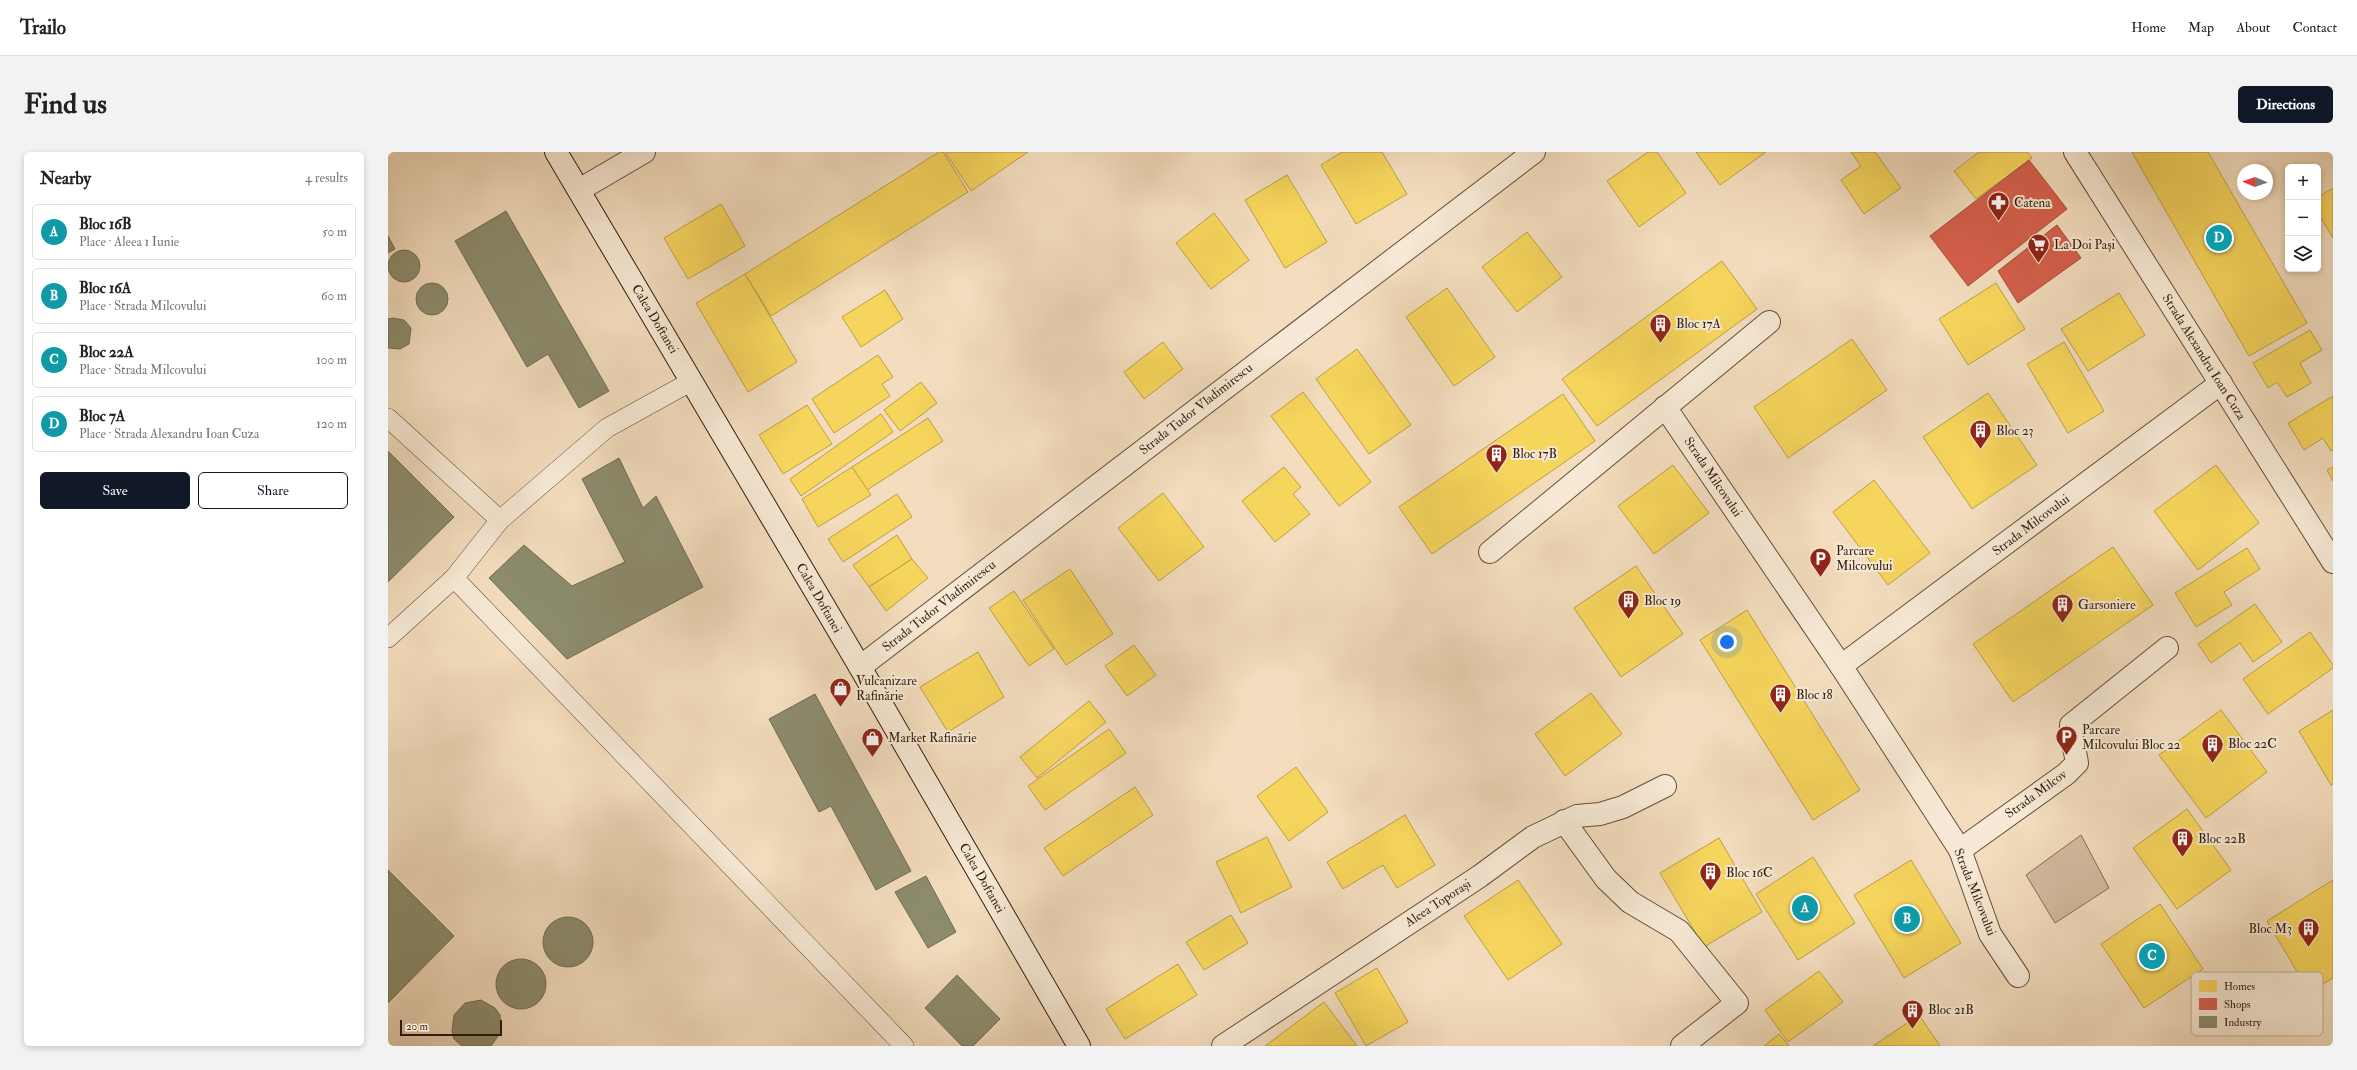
<!DOCTYPE html>
<html lang="en">
<head>
<meta charset="utf-8">
<style>
	:root { --surface:#fff; --page:#f2f2f2; --text:#222; --muted:#767676; --line:#e0e0e0; --accent:#111827 }
	body { margin:0; font-family:"IM FELL Double Pica",serif; background:var(--page); color:var(--text) }
	.controls { position:absolute; right:12px; top:12px; display:grid; overflow:hidden; border-radius:6px; box-shadow:0 2px 6px #0003 }
	.controls button { width:36px; height:36px; display:grid; place-items:center; padding:0; border:0; border-bottom:1px solid var(--line); background:var(--surface); color:var(--text); font:20px sans-serif }
	.compass { position:absolute; left:1849px; top:12px; width:36px; height:36px; border-radius:50%; background:var(--surface); box-shadow:0 2px 6px #0003; rotate:272deg }
	.scale { position:absolute; left:12px; bottom:10px; width:102px; box-sizing:border-box; padding-left:4px; border:2px solid #341d0e; border-top:0; font-size:11px; line-height:14px; white-space:nowrap; color:#341d0e; -webkit-text-stroke:3px #f7e9d5; paint-order:stroke }
	.you { position:absolute; left:1339px; top:490px; width:14px; height:14px; margin:-10px; border:3px solid #fff; border-radius:50%; background:#1a73e8; box-shadow:0 0 0 6px #1a73e833 }
	.badge { display:grid; place-items:center; width:26px; height:26px; border-radius:50%; background:var(--accent); color:#fff; font-size:13px; font-weight:700 }
	.pin { position:absolute; translate:-50% -50%; border:2px solid #fff; box-shadow:0 1px 4px #0006 }
	.list { margin:0; padding:0; list-style:none }
	h2 { display:flex; justify-content:space-between; align-items:center; height:52px; margin:0; padding:0 16px; font-size:17px }
	h2 small { font-size:13px; font-weight:400; color:var(--muted) }
	.list li { display:grid; grid-template-columns:26px 1fr auto; gap:12px; align-items:center; box-sizing:border-box; height:56px; margin:0 8px 8px; padding:0 8px; border:1px solid var(--line); border-radius:6px }
	.list b { display:block; font-size:15px; white-space:nowrap }
	.list p { margin:0; font-size:13px; white-space:nowrap; color:var(--muted) }
	.list em { font-size:13px; font-style:normal; color:var(--muted) }
	.actions { display:flex; gap:8px; padding:12px 16px }
	.actions a { flex:1; padding:9px 0; border:1px solid var(--accent); border-radius:6px; text-align:center; font-size:14px; color:var(--accent) }
	.actions .main { background:var(--accent); color:#fff }
	.icon { flex:none; width:22px; height:22px; fill:none; stroke:currentColor; stroke-width:2; stroke-linecap:round; stroke-linejoin:round }
	.map { position:relative; flex:none; width:1945px; height:894px; overflow:hidden; border-radius:6px }
	header { display:flex; align-items:center; gap:24px; box-sizing:border-box; height:56px; padding:0 20px; background:var(--surface); border-bottom:1px solid var(--line) }
	header strong { font-size:19px }
	nav { display:flex; gap:22px; margin-inline-start:auto; font-size:14px }
	.intro { display:flex; align-items:center; justify-content:space-between; box-sizing:border-box; height:96px; padding:0 24px }
	h1 { margin:0; font-size:28px }
	.button { padding:10px 18px; border-radius:6px; background:var(--accent); color:#fff; font-size:14px; font-weight:700 }
	main { display:flex; gap:24px; padding:0 24px }
	aside { flex:1; background:var(--surface); border-radius:6px; box-shadow:0 2px 6px #0003 }
	.map>svg:first-child { display:block }
</style>
</head>
<body>
<header>
<strong>Trailo</strong>
<nav><a>Home</a><a>Map</a><a>About</a><a>Contact</a></nav>
</header>
<div class="intro"><h1>Find us</h1><a class="button">Directions</a></div>
<main>
<aside>
<h2>Nearby<small>4 results</small></h2>
<ul class="list">
<li><span class="badge" style="background:#0f9aa8">A</span><div><b>Bloc 16B</b><p>Place · Aleea 1 Iunie</p></div><em>50 m</em></li>
<li><span class="badge" style="background:#0f9aa8">B</span><div><b>Bloc 16A</b><p>Place · Strada Milcovului</p></div><em>60 m</em></li>
<li><span class="badge" style="background:#0f9aa8">C</span><div><b>Bloc 22A</b><p>Place · Strada Milcovului</p></div><em>100 m</em></li>
<li><span class="badge" style="background:#0f9aa8">D</span><div><b>Bloc 7A</b><p>Place · Strada Alexandru Ioan Cuza</p></div><em>120 m</em></li>
</ul>
<div class="actions"><a class="main">Save</a><a>Share</a></div>
</aside>
<div class="map">
<svg width="1945" height="894" viewBox="0 0 1945 894">
	<rect width="100%" height="100%" fill="#f3ddbe"/>
	<filter id="stains"><feTurbulence type="fractalNoise" baseFrequency=".005" numOctaves="4"/><feColorMatrix values="0 0 0 0 .2 0 0 0 0 .09 0 0 0 0 .02 0 0 0 .5 -.17"/></filter>
	<radialGradient id="worn" r=".72"><stop offset=".6" stop-color="#630" stop-opacity="0"/><stop offset="1" stop-color="#630" stop-opacity=".3"/></radialGradient>
	<path fill="#d3bca0" stroke="#846c57" d="M1693,683L1721,736L1667,771L1638,723Z"/>
	<g fill="#f6d55c" stroke="#bc9e45">
		<path d="M551,0H555L580,40L383,164L357,122Z"/>
		<path d="M557,0H640L583,39Z"/>
		<path d="M954,0H994L1019,42L968,72L933,13Z"/>
		<path d="M1260,0H1269L1298,41L1251,75L1219,29Z"/>
		<path d="M1308,0H1378L1332,33Z"/>
		<path d="M1463,0H1487L1513,36L1476,62L1453,28L1473,14Z"/>
		<path d="M1591,0H1639L1644,6L1588,47L1566,19Z"/>
		<path d="M1744,0H1820L1919,171L1861,204Z"/>
		<path d="M899,23L939,90L897,116L857,48Z"/>
		<path d="M1945,36V86L1930,61V45Z"/>
		<path d="M333,52L357,94L300,127L276,86Z"/>
		<path d="M826,61L861,108L823,137L788,91Z"/>
		<path d="M1139,80L1174,125L1129,160L1094,115Z"/>
		<path d="M1334,109L1369,157L1209,274L1174,227Z"/>
		<path d="M357,122L409,210L360,240L308,151Z"/>
		<path d="M1608,131L1637,177L1580,213L1551,167Z"/>
		<path d="M1059,136L1107,205L1066,234L1018,165Z"/>
		<path d="M497,138L515,167L473,195L454,165Z"/>
		<path d="M1731,141L1757,183L1700,219L1673,177Z"/>
		<path d="M1922,178L1934,198L1912,211L1923,231L1899,245L1889,230L1880,236L1865,211Z"/>
		<path d="M1464,187L1499,238L1400,306L1366,255Z"/>
		<path d="M775,190L795,217L756,247L736,220Z"/>
		<path d="M1676,190L1716,259L1680,281L1639,212Z"/>
		<path d="M969,197L1023,273L981,302L928,227Z"/>
		<path d="M490,203L505,225L494,232L502,244L446,281L424,247Z"/>
		<path d="M533,230L549,251L512,279L496,258Z"/>
		<path d="M915,240L983,330L951,354L883,264Z"/>
		<path d="M1600,241L1649,313L1584,357L1535,285Z"/>
		<path d="M1175,242L1207,289L1044,402L1011,355Z"/>
		<path d="M1945,244V298L1943,299L1935,286L1916,298L1900,271Z"/>
		<path d="M419,253L444,292L395,322L371,283Z"/>
		<path d="M493,262L505,280L413,344L402,327Z"/>
		<path d="M540,266L555,289L479,338L464,315Z"/>
		<path d="M1285,313L1321,361L1266,402L1230,354Z"/>
		<path d="M1828,313L1871,371L1810,418L1766,359Z"/>
		<path d="M464,315L483,343L430,375L414,347Z"/>
		<path d="M896,315L913,335L905,342L922,362L887,390L854,349Z"/>
		<path d="M1945,315V329L1939,318Z"/>
		<path d="M1486,328L1542,401L1500,433L1445,360Z"/>
		<path d="M775,341L816,395L771,429L730,376Z"/>
		<path d="M509,342L524,365L455,410L440,387Z"/>
		<path d="M509,383L524,407L481,435L465,413Z"/>
		<path d="M1725,395L1765,453L1625,550L1585,492Z"/>
		<path d="M1859,396L1872,417L1836,440L1844,453L1808,475L1787,441Z"/>
		<path d="M524,407L540,426L498,459L481,435Z"/>
		<path d="M1248,414L1295,482L1233,525L1186,456Z"/>
		<path d="M682,417L725,482L678,513L635,448Z"/>
		<path d="M626,439L666,497L641,514L601,456Z"/>
		<path d="M1867,452L1894,490L1865,510L1852,491L1823,511L1810,492Z"/>
		<path d="M1359,458L1472,638L1425,668L1312,488Z"/>
		<path d="M1922,480L1945,513V516L1880,562L1855,527Z"/>
		<path d="M746,493L768,523L739,544L717,514Z"/>
		<path d="M590,500L616,545L560,580L532,535Z"/>
		<path d="M1203,541L1234,582L1177,624L1147,582Z"/>
		<path d="M701,549L718,570L649,626L632,605Z"/>
		<path d="M1833,558L1879,620L1818,666L1771,603Z"/>
		<path d="M1945,558V632L1943,633L1911,579Z"/>
		<path d="M721,577L738,601L657,658L640,634Z"/>
		<path d="M908,615L940,660L901,689L869,644Z"/>
		<path d="M747,635L765,663L675,724L656,696Z"/>
		<path d="M1799,657L1843,718L1789,757L1745,696Z"/>
		<path d="M1017,663L1047,713L1009,736L995,713L955,737L939,710Z"/>
		<path d="M879,685L904,735L853,761L828,710Z"/>
		<path d="M1331,686L1374,760L1316,795L1272,721Z"/>
		<path d="M1425,705L1467,771L1410,808L1368,742Z"/>
		<path d="M1523,708L1573,791L1516,826L1466,743Z"/>
		<path d="M1130,728L1174,792L1120,828L1076,764Z"/>
		<path d="M1945,728V826L1921,840L1879,769Z"/>
		<path d="M1772,752L1815,817L1756,856L1713,792Z"/>
		<path d="M843,763L860,791L816,818L798,790Z"/>
		<path d="M790,812L809,843L737,887L718,857Z"/>
		<path d="M989,816L1020,870L978,894L947,841Z"/>
		<path d="M1431,819L1455,850L1400,890L1377,858Z"/>
		<path d="M936,850L969,894H877Z"/>
		<path d="M1531,863L1552,894H1485Z"/>
		<path d="M1391,882L1401,894H1376Z"/>
	</g>
	<g fill="#d6604d" stroke="#a54c3a">
		<path d="M1641,8L1679,57L1580,134L1542,84Z"/>
		<path d="M1669,73L1693,106L1630,151L1610,119Z"/>
	</g>
	<g fill="#8c8c6e" stroke="#726b51">
		<path d="M118,59L221,239L191,256L160,202L139,215L67,89Z"/>
		<path d="M0,84L7,97L0,101Z"/>
		<circle cx="16" cy="114" r="16"/>
		<circle cx="44" cy="147" r="16"/>
		<path d="M5,166L16,168L23,176L21,192L12,197L0,196V167Z"/>
		<path d="M0,299L66,365L0,430Z"/>
		<path d="M231,306L255,356L268,344L315,435L179,507L101,426L136,393L184,434L237,410L194,327Z"/>
		<path d="M427,542L523,719L488,738L443,654L431,660L381,567Z"/>
		<path d="M0,718L66,784L0,851Z"/>
		<path d="M538,724L568,780L540,796L507,740Z"/>
		<circle cx="180" cy="790" r="25"/>
		<circle cx="133" cy="832" r="25"/>
		<path d="M569,823L612,867L585,894H574L537,856Z"/>
		<path d="M93,848L107,856L112,863L113,880L103,894H74L66,887L64,879L66,863L77,851Z"/>
	</g>
	<g fill="none" stroke-linecap="round" stroke-linejoin="round">
		<defs>
			<g id="service">
				<path d="M0,266L112,368"/>
				<path d="M66,426L516,894"/>
				<path d="M0,486L66,426L112,368L219,276L304,229"/>
			</g>
			<g id="minor">
				<path d="M191,38L256,0"/>
				<path d="M1277,255L1453,514L1833,231"/>
				<path d="M1102,400L1381,170"/>
				<path d="M1453,514L1572,698L1602,782L1630,824"/>
				<path d="M1176,669L1218,727L1242,750L1291,779L1349,851L1294,894"/>
				<path d="M1572,698L1678,622L1689,611C1687,596 1682,587 1683,573L1779,496"/>
				<path d="M835,894L1092,724L1145,685L1189,664L1212,662L1235,655L1277,634"/>
			</g>
			<g id="tertiary">
				<path d="M1687,0L1945,410"/>
				<path d="M472,515L1146,0"/>
			</g>
			<path id="secondary" d="M168,0L472,515L691,894"/>
		</defs>
		<use href="#service" stroke="#644d3a" stroke-width="20"/>
		<use href="#minor" stroke="#644d3a" stroke-width="24"/>
		<use href="#tertiary" stroke="#644d3a" stroke-width="24"/>
		<use href="#secondary" stroke="#341d0e" stroke-width="24"/>
		<use href="#service" stroke="#f7e9d5" stroke-width="19"/>
		<use href="#minor" stroke="#f7e9d5" stroke-width="22"/>
		<use href="#tertiary" stroke="#f7e9d5" stroke-width="22"/>
		<use href="#secondary" stroke="#f7e9d5" stroke-width="22"/>
	</g>
	<defs>
		<symbol id="pharmacy-pin" viewBox="-11 -11 22 30"><path d="M0 17L-7.5 6A9.5 9.5 0 1 1 7.5 6Z" fill="#8f2418" stroke="#f7e9d5"/><path d="M-2-6h4v4h4v4h-4v4h-4v-4h-4v-4h4Z" fill="#fff"/></symbol>
		<symbol id="supermarket-pin" viewBox="-11 -11 22 30"><path d="M0 17L-7.5 6A9.5 9.5 0 1 1 7.5 6Z" fill="#8f2418" stroke="#f7e9d5"/><path d="M-6-5.5h2.5l.6 2H6L4.5 2H-2.5L-4.4-4H-6ZM-1.5 3.2a1.3 1.3 0 1 0 .1 0ZM3 3.2a1.3 1.3 0 1 0 .1 0Z" fill="#fff"/></symbol>
		<symbol id="building-pin" viewBox="-11 -11 22 30"><path d="M0 17L-7.5 6A9.5 9.5 0 1 1 7.5 6Z" fill="#8f2418" stroke="#f7e9d5"/><path d="M-4-6H4V6H1V3H-1V6H-4ZM-2.5-4.3h1.7v1.8h-1.7ZM.8-4.3h1.7v1.8H.8ZM-2.5-1h1.7V.8h-1.7ZM.8-1h1.7V.8H.8Z" fill="#fff"/></symbol>
		<symbol id="parking-pin" viewBox="-11 -11 22 30"><path d="M0 17L-7.5 6A9.5 9.5 0 1 1 7.5 6Z" fill="#8f2418" stroke="#f7e9d5"/><path d="M-3.5-5.5H1a3.5 3.5 0 0 1 0 7H-1V5.5H-3.5ZM-1-3.4V-.6H.8a1.4 1.4 0 0 0 0-2.8Z" fill="#fff"/></symbol>
		<symbol id="shop-pin" viewBox="-11 -11 22 30"><path d="M0 17L-7.5 6A9.5 9.5 0 1 1 7.5 6Z" fill="#8f2418" stroke="#f7e9d5"/><path d="M-5-2.5h2.3a2.7 3.5 0 0 1 5.4 0H5L5.5 6h-11ZM-1.5-2.5h3a1.5 2.3 0 0 0-3 0Z" fill="#fff"/></symbol>
	</defs>
	<g fill-rule="evenodd">
		<use href="#pharmacy-pin" x="1598" y="38" width="25" height="34"/>
		<use href="#supermarket-pin" x="1638" y="80" width="25" height="34"/>
		<use href="#building-pin" x="1260" y="160" width="25" height="34"/>
		<use href="#building-pin" x="1580" y="266" width="25" height="34"/>
		<use href="#building-pin" x="1096" y="290" width="25" height="34"/>
		<use href="#parking-pin" x="1420" y="394" width="25" height="34"/>
		<use href="#building-pin" x="1228" y="436" width="25" height="34"/>
		<use href="#building-pin" x="1662" y="440" width="25" height="34"/>
		<use href="#shop-pin" x="440" y="524" width="25" height="34"/>
		<use href="#building-pin" x="1380" y="530" width="25" height="34"/>
		<use href="#parking-pin" x="1666" y="572" width="25" height="34"/>
		<use href="#shop-pin" x="472" y="574" width="25" height="34"/>
		<use href="#building-pin" x="1812" y="580" width="25" height="34"/>
		<use href="#building-pin" x="1782" y="674" width="25" height="34"/>
		<use href="#building-pin" x="1310" y="708" width="25" height="34"/>
		<use href="#building-pin" x="1908" y="764" width="25" height="34"/>
		<use href="#building-pin" x="1512" y="846" width="25" height="34"/>
	</g>
	<g text-anchor="middle" dominant-baseline="central" stroke-width="4" stroke-linejoin="round" paint-order="stroke">
		<g font-size="13" fill="#341d0e" stroke="#f7e9d5" text-anchor="start">
			<text x="1626" y="51">Catena</text>
			<text x="1666" y="93">La Doi Pași</text>
			<text x="1288" y="172">Bloc 17A</text>
			<text x="1608" y="279">Bloc 23</text>
			<text x="1124" y="302">Bloc 17B</text>
			<text x="1448" y="399">Parcare<tspan x="1448" dy="15">Milcovului</tspan></text>
			<text x="1256" y="449">Bloc 19</text>
			<text x="1690" y="453">Garsoniere</text>
			<text x="468" y="529">Vulcanizare<tspan x="468" dy="15">Rafinărie</tspan></text>
			<text x="1408" y="543">Bloc 18</text>
			<text x="1694" y="578">Parcare<tspan x="1694" dy="15">Milcovului Bloc 22</tspan></text>
			<text x="500" y="586">Market Rafinărie</text>
			<text x="1840" y="592">Bloc 22C</text>
			<text x="1810" y="687">Bloc 22B</text>
			<text x="1338" y="721">Bloc 16C</text>
			<text x="1904" y="777" text-anchor="end">Bloc M3</text>
			<text x="1540" y="858">Bloc 21B</text>
		</g>
		<g font-size="13" fill="#341d0e" stroke="#f7e9d5">
			<text transform="translate(267 167) rotate(59)">Calea Doftanei</text>
			<text transform="translate(1816 205) rotate(58)">Strada Alexandru Ioan Cuza</text>
			<text transform="translate(808 257) rotate(-38)">Strada Tudor Vladimirescu</text>
			<text transform="translate(1325 325) rotate(56)">Strada Milcovului</text>
			<text transform="translate(1643 373) rotate(-37)">Strada Milcovului</text>
			<text transform="translate(431 446) rotate(60)">Calea Doftanei</text>
			<text transform="translate(551 454) rotate(-38)">Strada Tudor Vladimirescu</text>
			<text transform="translate(1648 642) rotate(-36)">Strada Milcov</text>
			<text transform="translate(594 726) rotate(60)">Calea Doftanei</text>
			<text transform="translate(1587 740) rotate(68)">Strada Milcovului</text>
			<text transform="translate(1050 751) rotate(-33)">Aleea Toporași</text>
		</g>
	</g>
	<rect x="1803" y="820" width="132" height="64" rx="6" fill="#f7e9d5" stroke="#bcac99" stroke-width="1"/>
	<rect x="1811" y="828" width="18" height="12" fill="#f6d55c"/>
	<rect x="1811" y="846" width="18" height="12" fill="#d6604d"/>
	<rect x="1811" y="864" width="18" height="12" fill="#8c8c6e"/>
	<g font-size="11" fill="#341d0e">
		<text x="1836" y="838">Homes</text>
		<text x="1836" y="856">Shops</text>
		<text x="1836" y="874">Industry</text>
	</g>
	<rect width="100%" height="100%" filter="url(#stains)"/>
	<rect width="100%" height="100%" fill="url(#worn)"/>
</svg>
<div class="controls">
<button>+</button>
<button>−</button>
<button><svg class="icon" aria-label="layers" viewBox="0 0 24 24"><path d="M12 4l9 5-9 5-9-5zM3 14l9 5 9-5"/></svg></button>
</div>
<svg class="compass" viewBox="-18 -18 36 36"><path d="M0-13l5 13h-10z" fill="#e53935"/><path d="M0 13l5-13h-10z" fill="#767676"/></svg>
<div class="scale">20 m</div>
<div class="you"></div>
<div class="pin badge" style="left:1417px;top:756px;background:#0f9aa8">A</div>
<div class="pin badge" style="left:1519px;top:767px;background:#0f9aa8">B</div>
<div class="pin badge" style="left:1764px;top:804px;background:#0f9aa8">C</div>
<div class="pin badge" style="left:1831px;top:86px;background:#0f9aa8">D</div>
</div>
</main>
</body>
</html>
